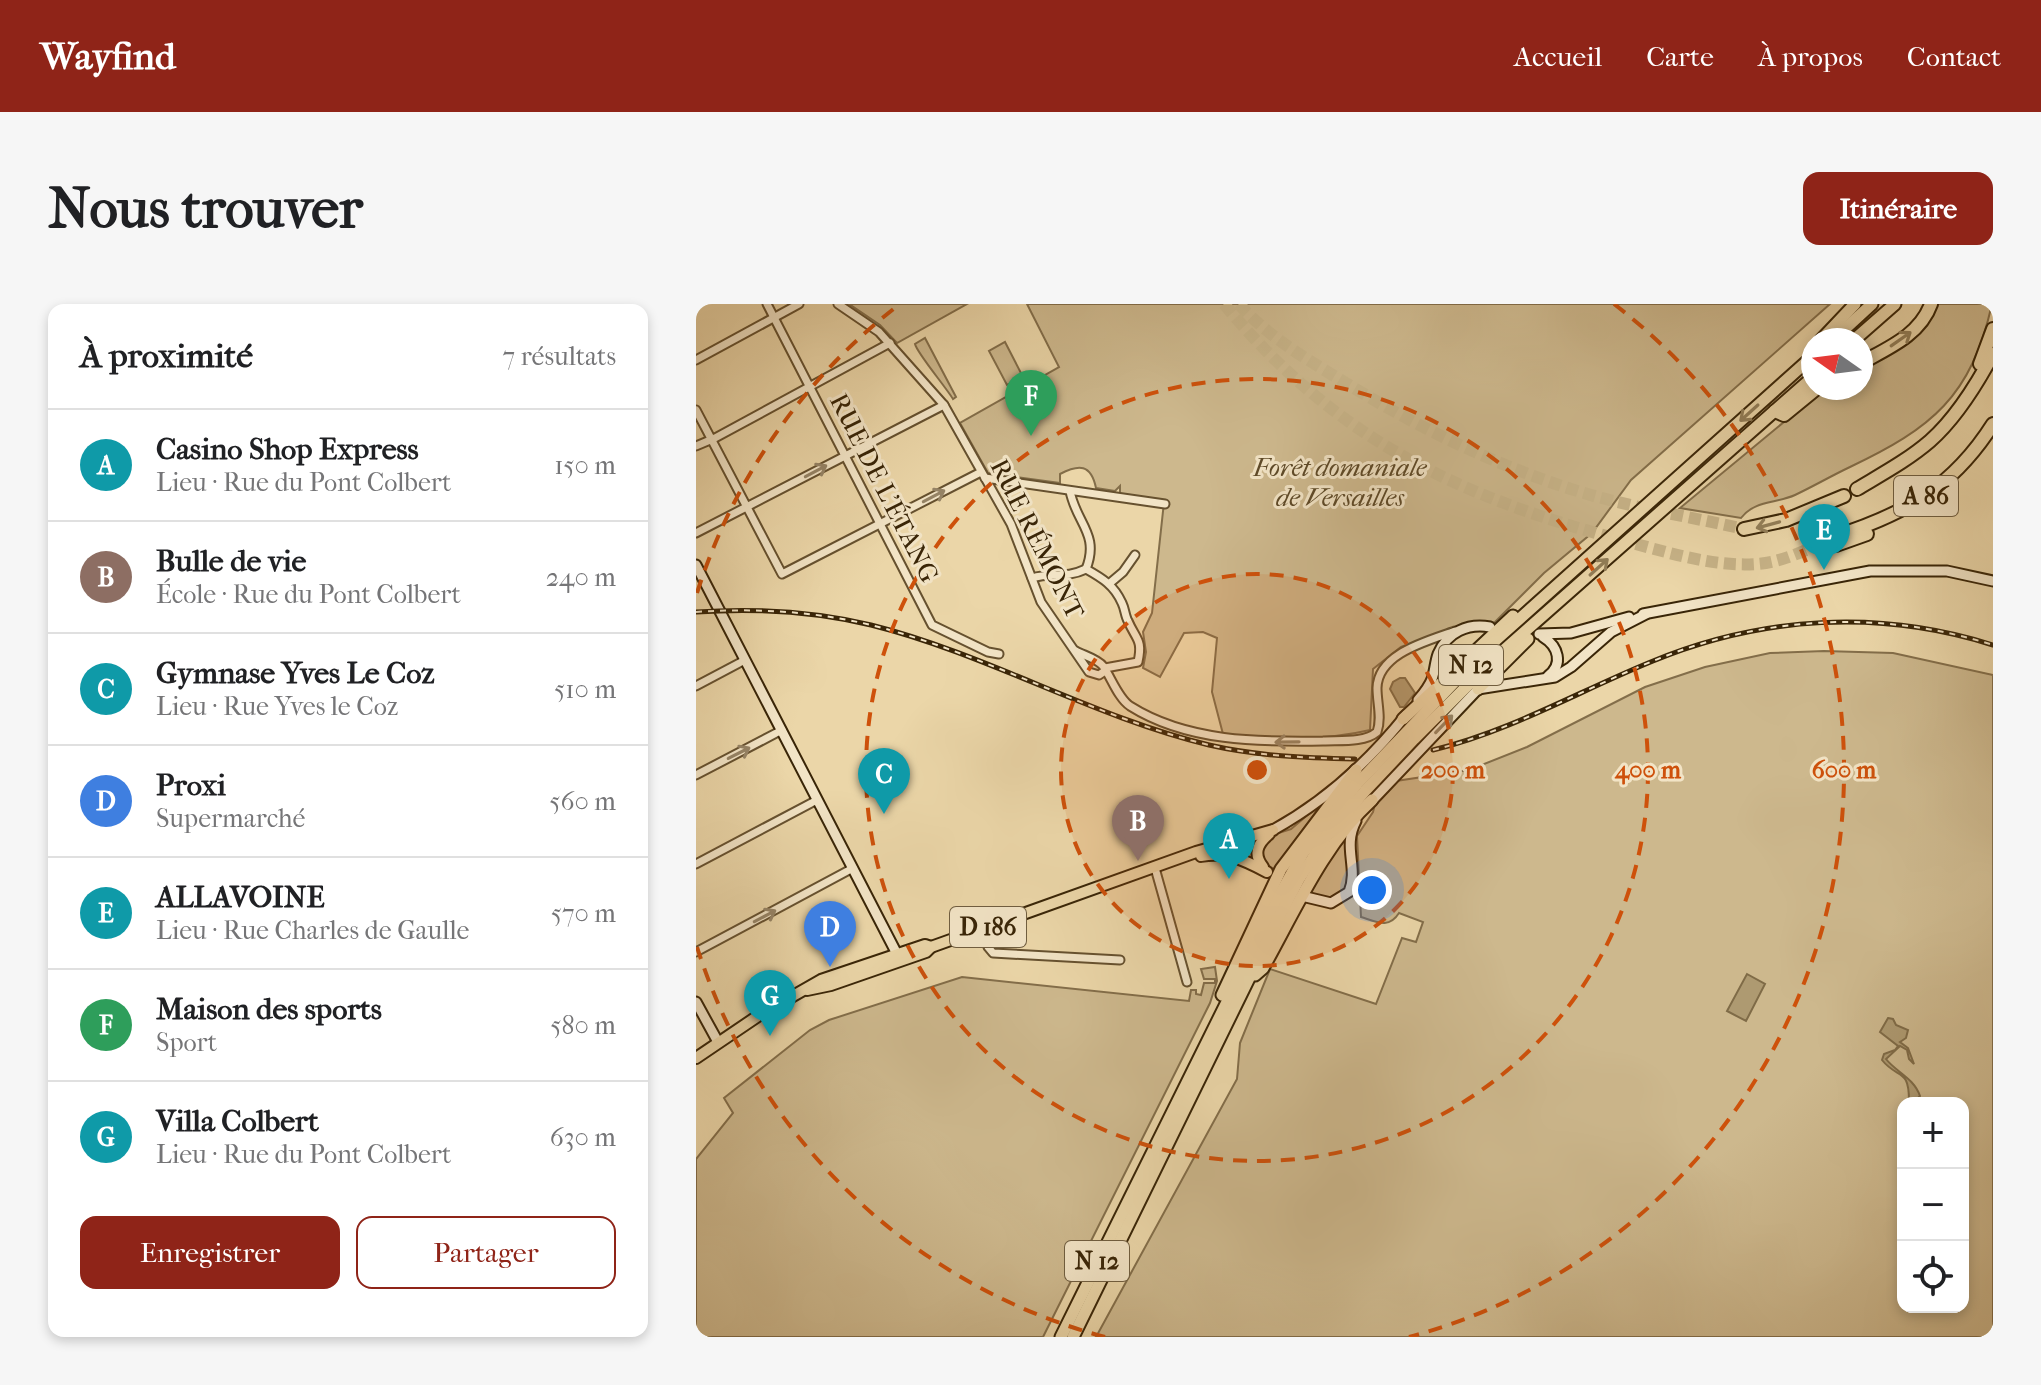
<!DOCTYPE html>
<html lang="fr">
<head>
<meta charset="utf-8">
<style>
	:root { --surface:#fff; --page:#f6f6f6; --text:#202124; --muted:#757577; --line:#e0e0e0; --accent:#8f2418 }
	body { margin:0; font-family:"IM FELL French Canon",serif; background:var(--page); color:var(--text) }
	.controls { position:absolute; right:24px; bottom:24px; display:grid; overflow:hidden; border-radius:16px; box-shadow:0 4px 12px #0003 }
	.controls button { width:72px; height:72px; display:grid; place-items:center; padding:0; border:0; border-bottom:2px solid var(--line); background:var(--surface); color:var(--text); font:40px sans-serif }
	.compass { position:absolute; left:1105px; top:24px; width:72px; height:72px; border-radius:50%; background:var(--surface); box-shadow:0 4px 12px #0003; rotate:284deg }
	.you { position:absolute; left:676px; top:586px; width:28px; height:28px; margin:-20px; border:6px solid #fff; border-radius:50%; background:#1a73e8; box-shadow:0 0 0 12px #1a73e833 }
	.badge { display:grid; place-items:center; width:52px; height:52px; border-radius:50%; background:var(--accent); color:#fff; font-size:26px; font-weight:700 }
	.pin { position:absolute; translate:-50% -66px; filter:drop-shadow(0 2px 4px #0008) }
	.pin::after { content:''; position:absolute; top:42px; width:28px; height:24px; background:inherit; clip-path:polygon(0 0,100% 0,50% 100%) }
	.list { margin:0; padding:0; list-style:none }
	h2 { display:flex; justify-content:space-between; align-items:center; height:104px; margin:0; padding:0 32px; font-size:34px }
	h2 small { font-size:26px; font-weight:400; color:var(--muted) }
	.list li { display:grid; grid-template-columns:52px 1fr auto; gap:24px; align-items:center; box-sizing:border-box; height:112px; padding:0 32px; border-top:2px solid var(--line) }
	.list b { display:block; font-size:30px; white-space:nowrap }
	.list p { margin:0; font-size:26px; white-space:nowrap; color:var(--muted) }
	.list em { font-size:26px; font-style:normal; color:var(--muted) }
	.actions { display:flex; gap:16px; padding:24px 32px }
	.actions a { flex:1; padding:18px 0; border:2px solid var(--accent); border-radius:16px; text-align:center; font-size:28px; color:var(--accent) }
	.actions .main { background:var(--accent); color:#fff }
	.icon { flex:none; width:44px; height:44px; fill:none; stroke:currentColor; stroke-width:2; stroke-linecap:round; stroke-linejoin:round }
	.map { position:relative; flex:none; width:1297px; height:1033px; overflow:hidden; border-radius:16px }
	header { display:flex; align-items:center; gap:48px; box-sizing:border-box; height:112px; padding:0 40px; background:var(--accent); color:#fff }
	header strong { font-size:38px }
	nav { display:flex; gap:44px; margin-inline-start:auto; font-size:28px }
	.intro { display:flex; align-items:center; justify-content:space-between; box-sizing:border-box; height:192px; padding:0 48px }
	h1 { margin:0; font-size:56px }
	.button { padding:20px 36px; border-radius:16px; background:var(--accent); color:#fff; font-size:28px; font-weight:700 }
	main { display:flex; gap:48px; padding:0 48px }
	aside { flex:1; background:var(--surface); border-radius:16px; box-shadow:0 4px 12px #0003 }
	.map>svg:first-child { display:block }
</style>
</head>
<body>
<header>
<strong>Wayfind</strong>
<nav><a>Accueil</a><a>Carte</a><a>À propos</a><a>Contact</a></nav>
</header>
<div class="intro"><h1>Nous trouver</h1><a class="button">Itinéraire</a></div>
<main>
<aside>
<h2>À proximité<small>7 résultats</small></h2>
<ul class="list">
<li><span class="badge" style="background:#0f9aa8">A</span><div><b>Casino Shop Express</b><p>Lieu · Rue du Pont Colbert</p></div><em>150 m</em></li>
<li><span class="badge" style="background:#8d6e63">B</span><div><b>Bulle de vie</b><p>École · Rue du Pont Colbert</p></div><em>240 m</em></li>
<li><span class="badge" style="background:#0f9aa8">C</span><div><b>Gymnase Yves Le Coz</b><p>Lieu · Rue Yves le Coz</p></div><em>510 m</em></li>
<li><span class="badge" style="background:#3f7fe0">D</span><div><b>Proxi</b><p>Supermarché</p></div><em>560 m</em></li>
<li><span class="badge" style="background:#0f9aa8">E</span><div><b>ALLAVOINE</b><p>Lieu · Rue Charles de Gaulle</p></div><em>570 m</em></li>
<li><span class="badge" style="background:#2e9e5b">F</span><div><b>Maison des sports</b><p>Sport</p></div><em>580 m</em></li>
<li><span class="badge" style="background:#0f9aa8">G</span><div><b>Villa Colbert</b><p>Lieu · Rue du Pont Colbert</p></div><em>630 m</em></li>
</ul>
<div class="actions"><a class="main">Enregistrer</a><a>Partager</a></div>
</aside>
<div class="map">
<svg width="1297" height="1033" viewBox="0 0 1297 1033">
	<rect width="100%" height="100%" fill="#ebd6a8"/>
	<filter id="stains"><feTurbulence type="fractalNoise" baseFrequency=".0025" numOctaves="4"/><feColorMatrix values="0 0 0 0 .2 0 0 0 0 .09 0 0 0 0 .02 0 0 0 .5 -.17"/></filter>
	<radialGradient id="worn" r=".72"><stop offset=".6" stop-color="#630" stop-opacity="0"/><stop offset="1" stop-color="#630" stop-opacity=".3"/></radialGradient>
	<g fill="#cdb88d" stroke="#836e4a" stroke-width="2" fill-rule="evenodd">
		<path d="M153,0H271L201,39L184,21Z"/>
		<path d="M331,0H1134L935,176L896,229L848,269L795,322L771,319L705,343L677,365L674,426C625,438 576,434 527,430L516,388L521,334L507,328L488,329L464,373L447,364L450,348L447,328L456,309L468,198L424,191V182L419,187L400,184C395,160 383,160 364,170V179L292,169L264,119L363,63Z"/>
		<path d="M1239,0H1296C1275,93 1236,124 1154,163C1135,172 1118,182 1099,191C1079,200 1059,196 1045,214L984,204L1123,89L1131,84H1165V64Z"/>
		<path d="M229,34L260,93L257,95C249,82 221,49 219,40Z"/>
		<path d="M309,38L327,73L311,81L293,47Z"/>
		<path d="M1128,347L1197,349L1297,371V1033H400L541,775L544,739L574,665L680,700L706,634L720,638L727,618L703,609C693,625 681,618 665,613L661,532L677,508L680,496L700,477L773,466L831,443L949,383L1009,363L1074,349ZM1207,799H1267V1003H1207Z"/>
		<path d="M628,497L578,565L567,559L563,547L573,532L595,525Z"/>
		<path d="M649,530L652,578L649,586L634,594L612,589Z"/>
		<path d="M519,663L521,677L514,699L347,1033H0V855L37,809L28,794L114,726L133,716L266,673L493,697L495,686H500V690L505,691L508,679H519V675H508L505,665Z"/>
	</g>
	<g fill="#ae9a71" stroke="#7f6b47" stroke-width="2">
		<path d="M704,374H709L719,389L708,403H704L694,385L697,378Z"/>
		<path d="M1051,670L1069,680L1050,717L1031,707Z"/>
		<path d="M1192,714L1197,715L1200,721L1212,726L1210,734L1204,738L1212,744L1218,760L1213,755L1211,746L1204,742L1190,755C1200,768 1218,774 1224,792L1218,798L1213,797C1213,763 1202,776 1186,756L1188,750L1199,746L1202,742L1184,728Z"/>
	</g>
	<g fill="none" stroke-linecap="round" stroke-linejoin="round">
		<g stroke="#c7b388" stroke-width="12" stroke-dasharray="12 6" stroke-linecap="butt">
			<path d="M528,0C640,135 762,193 929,237C970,248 1017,263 1060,260C1089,258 1114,244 1140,232"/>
			<path d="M543,0C571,32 609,54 645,76C717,121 794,159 875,185C931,203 991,212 1048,225"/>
		</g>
		<defs>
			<g id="minor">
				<path d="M71,0L236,321L292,348L303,350"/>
				<path d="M142,0L183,28L248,101L315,220L345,298L393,368L403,371L409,367"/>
				<path d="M0,56L103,0"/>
				<path d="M0,106L86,270L285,168"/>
				<path d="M0,142L19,134L194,39"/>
				<path d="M289,174L469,200"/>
				<path d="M374,187C380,219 404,230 390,265"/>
				<path d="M0,229L248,101"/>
				<path d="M390,265C406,274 418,281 426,299C429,305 429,312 432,317C440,336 447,335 442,358L409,364"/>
				<path d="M336,274C356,268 369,275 390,265"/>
				<path d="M414,279L427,268L439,251"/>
				<path d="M380,347C387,351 402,355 407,362C415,373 422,394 434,402C491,438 563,438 627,437C643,436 668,439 681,428C686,414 681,399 681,384C682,349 732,337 759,327"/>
				<path d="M0,382L49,356"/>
				<path d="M0,471L86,426"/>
				<path d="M0,560L121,496"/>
				<path d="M459,564L491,678"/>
				<path d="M286,625L292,643L297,649L424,656"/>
				<path d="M0,648L157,564"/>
			</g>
			<g id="secondary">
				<path d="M0,261L201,650"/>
				<path d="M947,310L1174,267H1251L1297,277"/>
				<path d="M843,330L875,329L933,313"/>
				<path d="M847,333C862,342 868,360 852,372"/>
				<path d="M722,396C727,390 733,383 736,375C739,367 739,358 742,350C751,328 772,319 794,323"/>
				<path d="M674,499L782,385L859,373L875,363L915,328L950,310"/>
				<path d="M577,526C628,498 674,456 710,411"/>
				<path d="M610,593L635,599L653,588C663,563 646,544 660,517"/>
				<path d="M0,698L22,738"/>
			</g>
			<g id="primary">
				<path d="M505,552C531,547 548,556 571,568"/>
				<path d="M567,563C557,550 561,540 573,530"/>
				<path d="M111,686L135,681L230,648L235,643L500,548L577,526"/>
				<path d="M0,754L62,712L125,676L229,641L235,643"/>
			</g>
			<g id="trunk">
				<path d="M1125,36L1159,0"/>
				<path d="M1137,36L1176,0"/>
				<path d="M1158,36L1199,0"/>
				<path d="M782,385L832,335"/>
				<path d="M707,415L817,312"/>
				<path d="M559,671L567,664C599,607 627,541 676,496"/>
				<path d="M526,691L585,565L660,466"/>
				<path d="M365,1033L587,585L607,549L661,480L791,344L1117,52"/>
				<path d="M377,1033L582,615L603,575L631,532L669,487L718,435L800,353L1117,73"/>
			</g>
			<g id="motorway">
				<path d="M1165,59C1192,44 1224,31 1235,0"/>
				<path d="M1284,60L1297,25"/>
				<path d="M1079,107L1088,111L1121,84"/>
				<path d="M1161,185C1186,170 1212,156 1234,137C1260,114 1281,80 1297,50"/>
				<path d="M1048,225L1090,216L1148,192"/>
				<path d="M1140,232C1209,210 1257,183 1297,120"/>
				<path d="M1140,241L1171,230"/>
			</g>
		</defs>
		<use href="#minor" stroke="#66512f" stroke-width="11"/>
		<use href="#secondary" stroke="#392507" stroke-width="13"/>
		<use href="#primary" stroke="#392507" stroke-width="14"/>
		<use href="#trunk" stroke="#392507" stroke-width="15"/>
		<use href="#motorway" stroke="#392507" stroke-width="16"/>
		<use href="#minor" stroke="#f2e4c6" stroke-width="7"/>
		<use href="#secondary" stroke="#f2e4c6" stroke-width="9"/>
		<use href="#primary" stroke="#ebd6a8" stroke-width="10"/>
		<use href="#trunk" stroke="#ebd6a8" stroke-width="11"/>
		<use href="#motorway" stroke="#ebd6a8" stroke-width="12"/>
		<defs>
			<g id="rail">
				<path d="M0,308C59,304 117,307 175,321C291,350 397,413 513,441C561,452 610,454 659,455"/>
				<path d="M737,446C815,427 883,387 957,357C1066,312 1184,305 1297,341"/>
			</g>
		</defs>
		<use href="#rail" stroke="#392507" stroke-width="5"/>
		<use href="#rail" stroke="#f2e4c6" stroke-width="2" stroke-dasharray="6" stroke-linecap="butt"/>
	</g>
	<defs><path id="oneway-shaft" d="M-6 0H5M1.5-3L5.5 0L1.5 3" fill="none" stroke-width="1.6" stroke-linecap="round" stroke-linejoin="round" transform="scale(2)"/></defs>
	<g stroke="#927e58">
		<use href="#oneway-shaft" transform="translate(1205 35) rotate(-35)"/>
		<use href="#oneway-shaft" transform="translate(1053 109) rotate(138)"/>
		<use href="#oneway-shaft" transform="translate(1072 221) rotate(165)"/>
		<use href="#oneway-shaft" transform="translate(903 263) rotate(-42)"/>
	</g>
	<g stroke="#968466">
		<use href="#oneway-shaft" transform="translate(120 167) rotate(-28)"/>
		<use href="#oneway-shaft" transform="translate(238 192) rotate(-28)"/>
		<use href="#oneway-shaft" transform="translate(748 420) rotate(-46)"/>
		<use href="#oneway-shaft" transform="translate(591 438) rotate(179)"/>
		<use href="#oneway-shaft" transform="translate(43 449) rotate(-27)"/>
		<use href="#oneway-shaft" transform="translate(69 612) rotate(-28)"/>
	</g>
	<circle cx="561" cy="466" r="196" fill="#ce510b" fill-opacity=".12"/>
	<g fill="none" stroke="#ce510b" stroke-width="4" stroke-dasharray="14 10">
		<circle cx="561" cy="466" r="196"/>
		<circle cx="561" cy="466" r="391"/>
		<path d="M409 1033A587 587 0 0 1 1 643M1 289A587 587 0 0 1 204 0M918 0A587 587 0 0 1 713 1033"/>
	</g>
	<g text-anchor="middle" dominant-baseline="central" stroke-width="6" stroke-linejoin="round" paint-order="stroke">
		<g fill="#f2e4c6" stroke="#705e40" stroke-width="2">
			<rect x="1198" y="172" width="64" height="40" rx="6"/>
			<rect x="743" y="341" width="64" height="40" rx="6"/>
			<rect x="254" y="603" width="76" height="40" rx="6"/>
			<rect x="369" y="937" width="64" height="40" rx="6"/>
		</g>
		<g font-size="24" font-weight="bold" fill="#392507">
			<text x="1230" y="192">A 86</text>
			<text x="775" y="361">N 12</text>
			<text x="292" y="623">D 186</text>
			<text x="401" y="957">N 12</text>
		</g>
		<g font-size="26" font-style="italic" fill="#5e4a28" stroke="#f2e4c6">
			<text x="644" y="163">Forêt domaniale<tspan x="644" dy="30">de Versailles</tspan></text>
		</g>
		<g font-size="26" fill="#392507" stroke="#f2e4c6">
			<text transform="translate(188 184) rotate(63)">RUE DE L'ÉTANG</text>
			<text transform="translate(341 235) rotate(63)">RUE RÉMONT</text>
		</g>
	</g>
	<circle cx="561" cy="466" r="12" fill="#ce510b" stroke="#f2e4c6" stroke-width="4"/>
	<g font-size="24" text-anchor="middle" font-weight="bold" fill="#ce510b" stroke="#f2e4c6" stroke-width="6" stroke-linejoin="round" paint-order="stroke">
		<text x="757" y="474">200 m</text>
		<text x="952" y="474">400 m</text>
		<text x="1148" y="474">600 m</text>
	</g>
	<rect width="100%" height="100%" filter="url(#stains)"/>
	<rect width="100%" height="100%" fill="url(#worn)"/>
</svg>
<div class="controls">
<button>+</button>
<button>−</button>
<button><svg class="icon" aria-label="locate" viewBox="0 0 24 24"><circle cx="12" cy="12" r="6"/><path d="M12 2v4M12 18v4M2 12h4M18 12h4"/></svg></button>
</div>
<svg class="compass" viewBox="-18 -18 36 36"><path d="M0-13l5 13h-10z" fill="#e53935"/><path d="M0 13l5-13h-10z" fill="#757577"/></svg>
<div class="you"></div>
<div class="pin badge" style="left:533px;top:575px;background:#0f9aa8">A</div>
<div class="pin badge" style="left:442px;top:557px;background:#8d6e63">B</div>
<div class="pin badge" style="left:188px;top:510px;background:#0f9aa8">C</div>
<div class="pin badge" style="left:134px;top:663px;background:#3f7fe0">D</div>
<div class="pin badge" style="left:1128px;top:266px;background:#0f9aa8">E</div>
<div class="pin badge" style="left:335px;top:132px;background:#2e9e5b">F</div>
<div class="pin badge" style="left:74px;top:732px;background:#0f9aa8">G</div>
</div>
</main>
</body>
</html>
